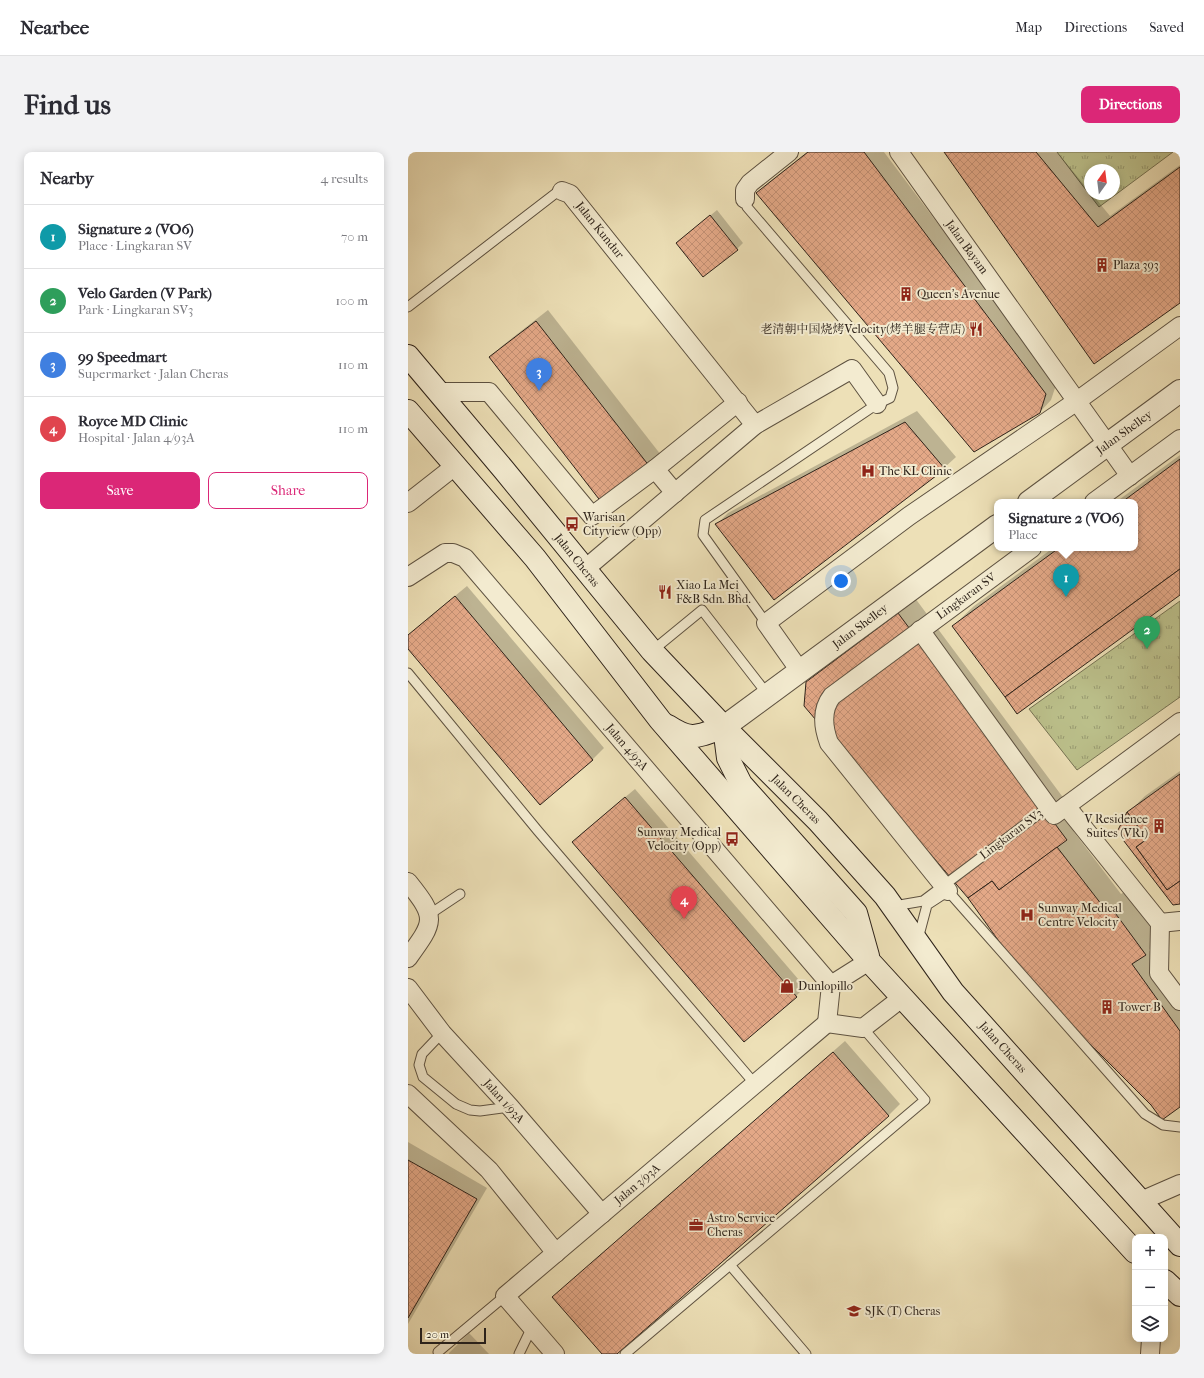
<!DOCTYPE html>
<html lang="en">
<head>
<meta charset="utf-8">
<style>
	:root { --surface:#fff; --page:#f2f2f3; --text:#2b2b33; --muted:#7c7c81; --line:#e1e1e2; --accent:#db2777 }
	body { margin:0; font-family:"IM FELL French Canon","Noto Serif SC",serif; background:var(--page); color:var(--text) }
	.controls { position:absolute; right:12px; bottom:12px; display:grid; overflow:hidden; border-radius:8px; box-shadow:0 2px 10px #0003 }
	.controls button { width:36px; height:36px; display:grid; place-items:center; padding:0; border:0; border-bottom:1px solid var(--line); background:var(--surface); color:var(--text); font:20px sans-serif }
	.compass { position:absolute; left:676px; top:12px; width:36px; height:36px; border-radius:50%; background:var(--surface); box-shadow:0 2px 10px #0003; rotate:14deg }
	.scale { position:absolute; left:12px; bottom:10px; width:66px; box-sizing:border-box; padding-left:4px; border:2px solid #2e231a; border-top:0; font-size:11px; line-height:14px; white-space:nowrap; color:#2e231a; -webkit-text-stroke:3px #f3ebd0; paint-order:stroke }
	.you { position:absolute; left:433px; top:429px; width:14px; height:14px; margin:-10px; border:3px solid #fff; border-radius:50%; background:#1a73e8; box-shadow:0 0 0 6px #1a73e833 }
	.badge { display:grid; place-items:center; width:26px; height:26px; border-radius:50%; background:var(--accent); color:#fff; font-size:13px; font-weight:700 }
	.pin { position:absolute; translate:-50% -33px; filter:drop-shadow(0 1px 2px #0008) }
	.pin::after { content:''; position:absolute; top:21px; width:14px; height:12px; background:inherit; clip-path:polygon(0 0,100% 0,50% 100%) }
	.popup { position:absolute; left:586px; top:347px; width:144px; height:52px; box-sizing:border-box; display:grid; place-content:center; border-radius:8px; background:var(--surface); filter:drop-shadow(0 1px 3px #0005); font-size:13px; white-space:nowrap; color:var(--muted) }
	.popup b { font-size:15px; color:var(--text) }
	.popup::after { content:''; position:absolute; left:50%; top:100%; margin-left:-8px; border:8px solid transparent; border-top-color:var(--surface) }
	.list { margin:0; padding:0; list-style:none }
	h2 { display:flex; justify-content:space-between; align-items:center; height:52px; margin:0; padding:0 16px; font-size:17px }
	h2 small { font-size:13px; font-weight:400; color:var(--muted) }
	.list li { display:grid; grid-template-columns:26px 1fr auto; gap:12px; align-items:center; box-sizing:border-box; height:64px; padding:0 16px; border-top:1px solid var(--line) }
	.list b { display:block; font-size:15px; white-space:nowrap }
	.list p { margin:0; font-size:13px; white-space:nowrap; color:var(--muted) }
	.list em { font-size:13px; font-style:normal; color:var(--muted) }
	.actions { display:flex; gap:8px; padding:12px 16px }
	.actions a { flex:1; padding:9px 0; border:1px solid var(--accent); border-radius:8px; text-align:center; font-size:14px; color:var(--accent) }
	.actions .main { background:var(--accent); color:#fff }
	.icon { flex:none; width:22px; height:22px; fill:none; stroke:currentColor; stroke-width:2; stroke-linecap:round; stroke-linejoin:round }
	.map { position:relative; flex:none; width:772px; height:1202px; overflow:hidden; border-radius:8px }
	header { display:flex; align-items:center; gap:24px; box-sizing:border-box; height:56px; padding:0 20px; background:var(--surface); border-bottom:1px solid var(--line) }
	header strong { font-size:19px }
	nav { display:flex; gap:22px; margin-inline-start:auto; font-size:14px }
	.intro { display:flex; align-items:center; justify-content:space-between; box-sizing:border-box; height:96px; padding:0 24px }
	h1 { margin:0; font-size:28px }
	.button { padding:10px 18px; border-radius:8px; background:var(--accent); color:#fff; font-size:14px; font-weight:700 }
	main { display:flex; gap:24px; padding:0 24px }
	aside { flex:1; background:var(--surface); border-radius:8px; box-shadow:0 2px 10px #0003 }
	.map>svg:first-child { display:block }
</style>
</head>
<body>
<header>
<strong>Nearbee</strong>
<nav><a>Map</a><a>Directions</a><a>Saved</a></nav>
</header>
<div class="intro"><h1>Find us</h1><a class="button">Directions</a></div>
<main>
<aside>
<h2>Nearby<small>4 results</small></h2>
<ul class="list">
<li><span class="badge" style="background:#0f9aa8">1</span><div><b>Signature 2 (VO6)</b><p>Place · Lingkaran SV</p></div><em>70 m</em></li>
<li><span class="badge" style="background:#2e9e5b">2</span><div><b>Velo Garden (V Park)</b><p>Park · Lingkaran SV3</p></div><em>100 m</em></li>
<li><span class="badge" style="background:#3f7fe0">3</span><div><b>99 Speedmart</b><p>Supermarket · Jalan Cheras</p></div><em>110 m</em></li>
<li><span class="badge" style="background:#e0444e">4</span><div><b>Royce MD Clinic</b><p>Hospital · Jalan 4/93A</p></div><em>110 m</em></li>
</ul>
<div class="actions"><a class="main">Save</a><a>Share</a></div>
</aside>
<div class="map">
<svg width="772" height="1202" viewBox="0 0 772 1202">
	<defs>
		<pattern id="park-tufts" width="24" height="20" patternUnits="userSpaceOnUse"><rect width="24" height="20" fill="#bcc18c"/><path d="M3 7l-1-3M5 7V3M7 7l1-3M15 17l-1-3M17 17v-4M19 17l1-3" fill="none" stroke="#999c72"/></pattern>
		<pattern id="building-cross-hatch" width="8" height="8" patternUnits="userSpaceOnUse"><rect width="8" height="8" fill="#e3a887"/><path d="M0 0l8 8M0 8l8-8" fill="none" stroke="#c39074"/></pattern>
	</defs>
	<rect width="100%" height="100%" fill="#ede0b7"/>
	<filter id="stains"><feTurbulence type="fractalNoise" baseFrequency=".005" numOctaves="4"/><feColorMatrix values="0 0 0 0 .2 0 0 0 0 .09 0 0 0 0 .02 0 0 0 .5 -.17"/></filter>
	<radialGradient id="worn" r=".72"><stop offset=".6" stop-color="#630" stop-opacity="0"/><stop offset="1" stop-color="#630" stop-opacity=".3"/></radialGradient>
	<g fill="url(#park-tufts)" stroke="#757253" fill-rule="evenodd">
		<path d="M649,0H765L691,55ZM682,18H706V42H682Z"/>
		<path d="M772,449V545L669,618L621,557Z"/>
	</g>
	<g fill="#0003">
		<path d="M399,0H476L649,230L643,248L632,260L350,41L361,30Z"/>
		<path d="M537,0H649L682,40V42H684L702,64L772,13V149Z"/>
		<path d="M309,58L335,91L329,97L269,91Z"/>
		<path d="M140,158L253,303L195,350L82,206L94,194Z"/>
		<path d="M509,259L548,305L536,316L309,372L320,361Z"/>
		<path d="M772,303V441L545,474L566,454L645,396H727V350H708Z"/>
		<path d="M59,434L196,596L185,607L132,651L0,496V483Z"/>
		<path d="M507,446L674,671L666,680L713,742L718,739L753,786L741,798L772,841V953L743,952L561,746L399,530L415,514Z"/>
		<path d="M772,619V751L720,661L737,644Z"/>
		<path d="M227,637L397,835L388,844L174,681Z"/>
		<path d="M437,889L492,952L481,963L208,1202H196L145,1145L157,1134Z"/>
		<path d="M0,990L79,1036L0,1172Z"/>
		<path d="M61,1181L81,1202H41V1201Z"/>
	</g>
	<g fill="url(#building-cross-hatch)" stroke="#2e231a">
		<path d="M400,0H456L638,242L632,261L566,300L348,41Z"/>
		<path d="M536,0H628L690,75L772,15V151L686,212Z"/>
		<path d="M302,63L330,98L295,125L268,91Z"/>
		<path d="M128,169L242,315L194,351L81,205Z"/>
		<path d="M497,270L537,317L366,448L307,372Z"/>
		<path d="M772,307V417L597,545L544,474L651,396H727V350H714Z"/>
		<path d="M772,417V443L609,562L597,545Z"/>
		<path d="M47,444L185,608L132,653L0,497V483Z"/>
		<path d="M490,461L659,688L591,738L584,729L560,746L396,554L398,530Z"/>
		<path d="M772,622V729L759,738L728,695L739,687L719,660Z"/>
		<path d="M217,645L389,845L336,890L164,690Z"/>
		<path d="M719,660L739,687L728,695L759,738L772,729V752L765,753L709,680Z"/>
		<path d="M649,695L697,757L702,754L738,803L724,812L772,879V955L754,968L743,953L620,830L560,746L584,729L591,738Z"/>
		<path d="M425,900L481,964L209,1202H194L144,1145Z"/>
		<path d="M0,1008L69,1047L0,1166Z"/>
	</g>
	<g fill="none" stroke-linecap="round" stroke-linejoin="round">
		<defs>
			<g id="service">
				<path d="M337,47L339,55L481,221L485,236L482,246L469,252L297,368L295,383L358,471"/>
				<path d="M0,155L148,41L154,39"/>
				<path d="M244,499L294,458L360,543"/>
				<path d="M0,521L130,679L347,932"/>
				<path d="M540,739L737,962L755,973L772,975"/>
				<path d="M486,754L515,749L640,655"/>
				<path d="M22,762L52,742"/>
				<path d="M510,787L519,753L542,738"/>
				<path d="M34,881L14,902L11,913L15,925L48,952L62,958L72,959L102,955"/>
				<path d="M322,1113L398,1202"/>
				<path d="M30,1200L97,1144"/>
				<path d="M111,1202L124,1175"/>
				<path d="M217,1202L517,948L455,876"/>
			</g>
			<g id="minor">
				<path d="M491,0L722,324"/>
				<path d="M154,39L162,42L347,273"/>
				<path d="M337,47V38L342,31L381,0"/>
				<path d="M31,240H81L184,364L247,317L267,341"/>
				<path d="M247,317L330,250"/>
				<path d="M686,350L772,287"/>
				<path d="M0,351L47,314"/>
				<path d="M177,417L347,273L444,217L469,252"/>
				<path d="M0,425L37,401H45L57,406L423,833L419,871"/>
				<path d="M512,478L646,663L772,570"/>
				<path d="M392,519L358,471L501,364L669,249L772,174"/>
				<path d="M658,654L752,771L751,821L772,849"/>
				<path d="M0,730C29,766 27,769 0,806"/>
				<path d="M540,739L421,591C415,575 413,558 424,544L624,396"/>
				<path d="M752,771L772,769"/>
				<path d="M423,833L461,809"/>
				<path d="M0,836L34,881L102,955L194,1062"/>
				<path d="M419,871L455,876L495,845"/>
				<path d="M0,942L81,1018L148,1101"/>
				<path d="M733,1049L772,1032"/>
				<path d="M147,1202L97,1144L419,871"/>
				<path d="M742,1202L743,1187"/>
			</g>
			<g id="tertiary">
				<path d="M621,350L772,239"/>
				<path d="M316,575L589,374"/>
			</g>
			<g id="secondary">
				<path d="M0,204L96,318L244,499L316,575L410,669L477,744L545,840L772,1093"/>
				<path d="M0,259L127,406L252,568L461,809L727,1100"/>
				<path d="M260,574C284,590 290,584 316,575"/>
				<path d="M316,575L320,606L333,632L448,761L460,804"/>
				<path d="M757,1129L772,1143"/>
			</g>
		</defs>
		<use href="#service" stroke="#5e5241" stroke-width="11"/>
		<use href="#minor" stroke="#5e5241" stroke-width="20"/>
		<use href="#tertiary" stroke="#5e5241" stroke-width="24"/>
		<use href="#secondary" stroke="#2e231a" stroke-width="24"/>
		<use href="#service" stroke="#f3ebd0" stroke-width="9"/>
		<use href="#minor" stroke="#f3ebd0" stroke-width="18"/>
		<use href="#tertiary" stroke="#f3ebd0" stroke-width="22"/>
		<use href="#secondary" stroke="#f3ebd0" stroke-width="22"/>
	</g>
	<defs>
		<symbol id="building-bare" viewBox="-9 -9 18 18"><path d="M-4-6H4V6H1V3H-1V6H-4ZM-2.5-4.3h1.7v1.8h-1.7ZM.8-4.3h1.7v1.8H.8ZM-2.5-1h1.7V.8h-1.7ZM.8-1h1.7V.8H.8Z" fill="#8f2418" stroke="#f3ebd0" stroke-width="2.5" paint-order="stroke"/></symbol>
		<symbol id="restaurant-bare" viewBox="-9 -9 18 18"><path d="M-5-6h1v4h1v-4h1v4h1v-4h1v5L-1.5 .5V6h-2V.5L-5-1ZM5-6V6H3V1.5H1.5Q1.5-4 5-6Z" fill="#8f2418" stroke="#f3ebd0" stroke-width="2.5" paint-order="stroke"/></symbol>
		<symbol id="hospital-bare" viewBox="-9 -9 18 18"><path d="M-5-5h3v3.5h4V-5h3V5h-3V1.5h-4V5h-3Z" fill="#8f2418" stroke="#f3ebd0" stroke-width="2.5" paint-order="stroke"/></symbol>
		<symbol id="bus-bare" viewBox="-9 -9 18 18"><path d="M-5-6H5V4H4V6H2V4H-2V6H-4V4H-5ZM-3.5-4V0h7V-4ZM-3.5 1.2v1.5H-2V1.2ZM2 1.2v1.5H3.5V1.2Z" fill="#8f2418" stroke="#f3ebd0" stroke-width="2.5" paint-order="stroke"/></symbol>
		<symbol id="shop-bare" viewBox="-9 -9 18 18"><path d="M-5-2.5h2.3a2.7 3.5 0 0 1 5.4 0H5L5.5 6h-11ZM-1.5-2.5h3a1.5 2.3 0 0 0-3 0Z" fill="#8f2418" stroke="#f3ebd0" stroke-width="2.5" paint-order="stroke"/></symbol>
		<symbol id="office-bare" viewBox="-9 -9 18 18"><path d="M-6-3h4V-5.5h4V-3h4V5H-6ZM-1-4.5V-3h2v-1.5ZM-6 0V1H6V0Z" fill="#8f2418" stroke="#f3ebd0" stroke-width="2.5" paint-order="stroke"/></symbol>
		<symbol id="school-bare" viewBox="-9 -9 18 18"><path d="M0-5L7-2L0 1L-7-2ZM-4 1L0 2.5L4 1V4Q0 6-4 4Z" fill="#8f2418" stroke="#f3ebd0" stroke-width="2.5" paint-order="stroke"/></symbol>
	</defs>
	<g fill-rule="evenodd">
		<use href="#building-bare" x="684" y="103" width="20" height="20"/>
		<use href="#building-bare" x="488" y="132" width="20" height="20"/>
		<use href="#restaurant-bare" x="558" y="167" width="20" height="20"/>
		<use href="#hospital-bare" x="450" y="309" width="20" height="20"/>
		<use href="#bus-bare" x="154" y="362" width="20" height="20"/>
		<use href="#restaurant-bare" x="247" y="430" width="20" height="20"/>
		<use href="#building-bare" x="741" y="664" width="20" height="20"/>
		<use href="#bus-bare" x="314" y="677" width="20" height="20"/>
		<use href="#hospital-bare" x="609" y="753" width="20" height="20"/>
		<use href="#shop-bare" x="369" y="824" width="20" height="20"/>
		<use href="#building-bare" x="689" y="845" width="20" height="20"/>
		<use href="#office-bare" x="278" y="1063" width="20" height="20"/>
		<use href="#school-bare" x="436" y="1149" width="20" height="20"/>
	</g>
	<g text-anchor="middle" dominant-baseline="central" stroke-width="4" stroke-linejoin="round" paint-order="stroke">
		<g font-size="12" fill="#2e231a" stroke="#f3ebd0">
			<text transform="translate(192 78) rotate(51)">Jalan Kundur</text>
			<text transform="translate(559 95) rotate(54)">Jalan Bayam</text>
			<text transform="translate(716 280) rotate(-36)">Jalan Shelley</text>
			<text transform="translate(169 408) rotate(51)">Jalan Cheras</text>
			<text transform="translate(558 444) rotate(-36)">Lingkaran SV</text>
			<text transform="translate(452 474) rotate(-37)">Jalan Shelley</text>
			<text transform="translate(219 595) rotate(49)">Jalan 4/93A</text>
			<text transform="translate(388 647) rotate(45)">Jalan Cheras</text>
			<text transform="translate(603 682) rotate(-37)">Lingkaran SV3</text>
			<text transform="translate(595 895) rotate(48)">Jalan Cheras</text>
			<text transform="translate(96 949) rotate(48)">Jalan 1/93A</text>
			<text transform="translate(229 1032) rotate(-40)">Jalan 3/93A</text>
		</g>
		<g font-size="12" fill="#2e231a" stroke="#f3ebd0" text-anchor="start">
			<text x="705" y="113">Plaza 393</text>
			<text x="509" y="142">Queen's Avenue</text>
			<text x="557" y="177" text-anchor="end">老清朝中国烧烤Velocity(烤羊腿专营店)</text>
			<text x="471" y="319">The KL Clinic</text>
			<text x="175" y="365">Warisan<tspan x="175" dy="14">Cityview (Opp)</tspan></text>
			<text x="268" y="433">Xiao La Mei<tspan x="268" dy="14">F&amp;B Sdn. Bhd.</tspan></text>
			<text x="740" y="667" text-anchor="end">V Residence<tspan x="740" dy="14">Suites (VR1)</tspan></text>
			<text x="313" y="680" text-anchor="end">Sunway Medical<tspan x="313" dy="14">Velocity (Opp)</tspan></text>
			<text x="630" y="756">Sunway Medical<tspan x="630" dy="14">Centre Velocity</tspan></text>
			<text x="390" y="834">Dunlopillo</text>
			<text x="710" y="855">Tower B</text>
			<text x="299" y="1066">Astro Service<tspan x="299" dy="14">Cheras</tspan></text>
			<text x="457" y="1159">SJK (T) Cheras</text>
		</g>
	</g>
	<rect width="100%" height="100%" filter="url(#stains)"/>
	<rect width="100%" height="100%" fill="url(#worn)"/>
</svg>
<div class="controls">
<button>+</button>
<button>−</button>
<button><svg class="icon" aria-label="layers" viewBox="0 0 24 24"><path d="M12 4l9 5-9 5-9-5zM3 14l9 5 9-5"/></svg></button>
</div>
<svg class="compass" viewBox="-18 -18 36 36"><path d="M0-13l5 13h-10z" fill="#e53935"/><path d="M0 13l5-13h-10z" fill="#7c7c81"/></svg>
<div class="scale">20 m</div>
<div class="you"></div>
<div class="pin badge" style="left:658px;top:445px;background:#0f9aa8">1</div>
<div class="popup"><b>Signature 2 (VO6)</b>Place</div>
<div class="pin badge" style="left:739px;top:497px;background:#2e9e5b">2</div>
<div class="pin badge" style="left:131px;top:239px;background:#3f7fe0">3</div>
<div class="pin badge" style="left:276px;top:767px;background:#e0444e">4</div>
</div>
</main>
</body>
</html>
